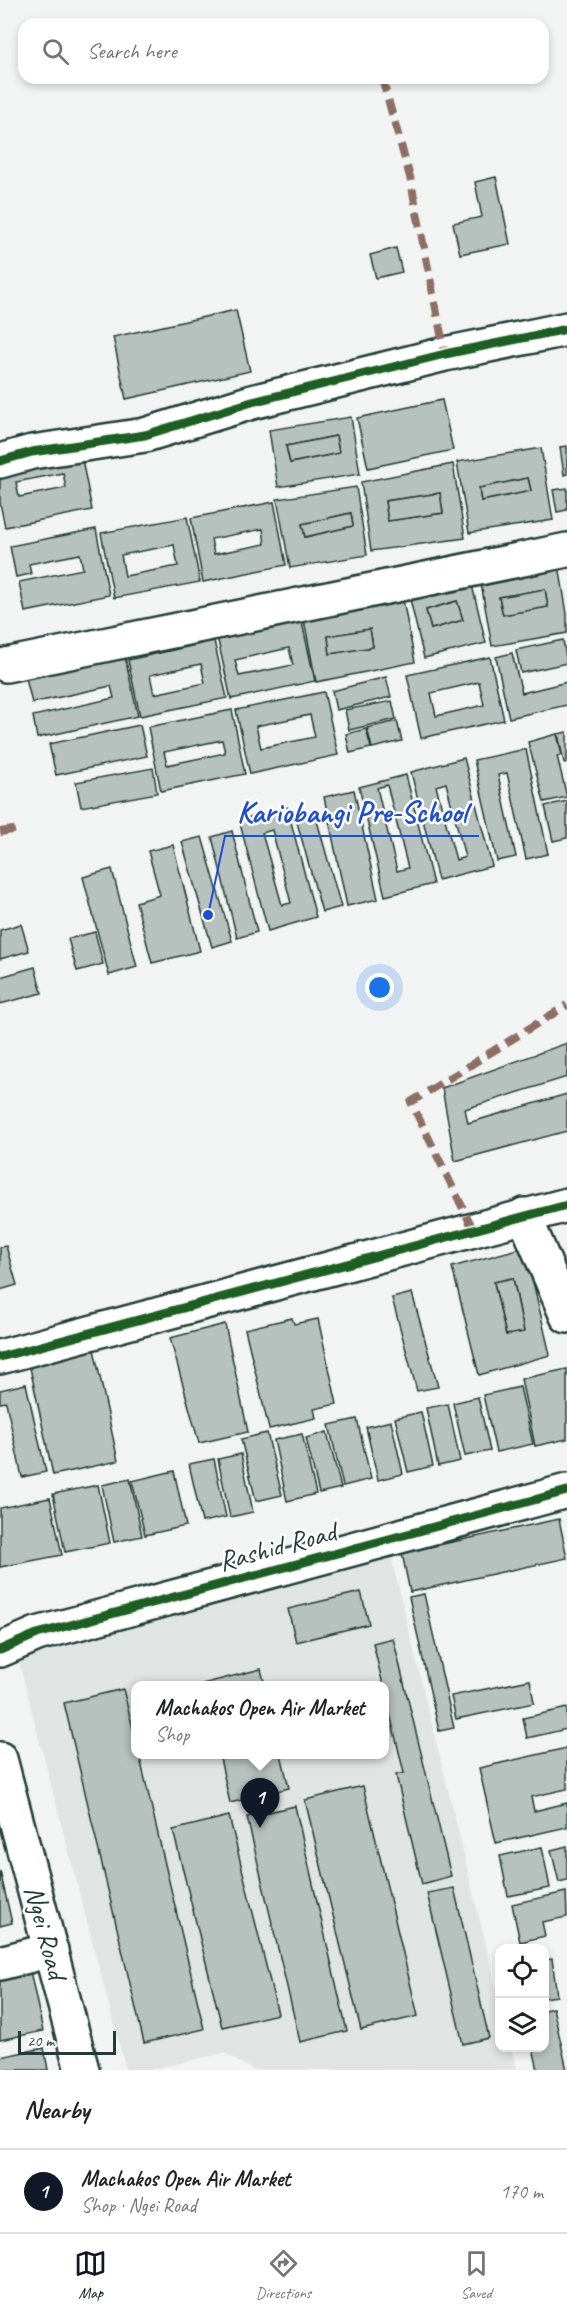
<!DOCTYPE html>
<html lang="en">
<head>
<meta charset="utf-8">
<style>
	:root { --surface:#fff; --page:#f2f2f2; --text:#202124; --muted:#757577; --line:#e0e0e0; --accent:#111827 }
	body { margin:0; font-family:Caveat,sans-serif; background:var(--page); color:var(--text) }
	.controls { position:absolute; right:18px; bottom:18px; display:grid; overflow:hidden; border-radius:12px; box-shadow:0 3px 9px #0003 }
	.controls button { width:54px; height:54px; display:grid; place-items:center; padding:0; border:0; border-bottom:2px solid var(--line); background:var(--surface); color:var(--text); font:30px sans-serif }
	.scale { position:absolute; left:18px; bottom:15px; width:98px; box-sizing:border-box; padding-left:6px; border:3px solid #1f3d34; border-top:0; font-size:16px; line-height:21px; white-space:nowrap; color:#1f3d34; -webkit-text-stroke:4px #fff; paint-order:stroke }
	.you { position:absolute; left:380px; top:988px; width:21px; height:21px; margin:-15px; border:4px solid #fff; border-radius:50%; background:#1a73e8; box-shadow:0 0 0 9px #1a73e833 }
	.badge { display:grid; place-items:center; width:39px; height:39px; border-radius:50%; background:var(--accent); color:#fff; font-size:20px; font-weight:700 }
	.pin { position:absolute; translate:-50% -50px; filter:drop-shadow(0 2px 3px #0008) }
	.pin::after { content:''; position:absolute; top:32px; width:21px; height:18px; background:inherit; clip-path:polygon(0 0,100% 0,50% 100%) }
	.popup { position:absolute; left:131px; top:1681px; width:258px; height:78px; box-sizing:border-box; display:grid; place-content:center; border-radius:12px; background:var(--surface); filter:drop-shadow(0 2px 4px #0005); font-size:20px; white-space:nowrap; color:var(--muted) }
	.popup b { font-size:22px; color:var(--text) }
	.popup::after { content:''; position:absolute; left:50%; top:100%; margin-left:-12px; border:12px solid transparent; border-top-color:var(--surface) }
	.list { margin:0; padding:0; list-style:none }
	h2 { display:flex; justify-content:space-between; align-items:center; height:78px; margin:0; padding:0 24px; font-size:26px }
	h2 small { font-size:20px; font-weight:400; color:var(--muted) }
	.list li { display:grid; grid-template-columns:39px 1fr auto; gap:18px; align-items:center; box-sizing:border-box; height:84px; padding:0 24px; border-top:2px solid var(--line) }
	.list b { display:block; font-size:22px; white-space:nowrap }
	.list p { margin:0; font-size:20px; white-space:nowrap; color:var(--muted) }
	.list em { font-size:20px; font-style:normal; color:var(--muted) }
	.icon { flex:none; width:33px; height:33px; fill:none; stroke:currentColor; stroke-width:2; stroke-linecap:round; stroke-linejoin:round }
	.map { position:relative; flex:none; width:567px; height:2070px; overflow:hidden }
	.search { position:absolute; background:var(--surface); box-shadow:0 3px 9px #0003; left:18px; right:18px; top:18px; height:66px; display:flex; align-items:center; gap:15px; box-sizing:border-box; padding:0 21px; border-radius:18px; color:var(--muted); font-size:22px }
	.sheet { height:162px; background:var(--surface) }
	nav { display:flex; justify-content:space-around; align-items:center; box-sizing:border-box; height:84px; border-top:2px solid var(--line); background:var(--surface); font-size:16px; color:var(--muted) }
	nav a { display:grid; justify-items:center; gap:3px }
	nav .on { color:var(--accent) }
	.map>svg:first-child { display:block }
</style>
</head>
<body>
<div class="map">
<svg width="567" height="2070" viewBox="0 0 567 2070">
	<rect width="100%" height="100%" fill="#f2f3f3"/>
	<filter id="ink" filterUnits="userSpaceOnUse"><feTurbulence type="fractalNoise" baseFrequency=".0167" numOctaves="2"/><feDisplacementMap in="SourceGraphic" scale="12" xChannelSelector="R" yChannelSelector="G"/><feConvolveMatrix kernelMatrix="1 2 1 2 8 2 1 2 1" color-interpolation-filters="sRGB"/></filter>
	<g filter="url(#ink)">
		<path fill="#e0e4e3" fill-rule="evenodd" d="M391,1557L499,1999L500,2048H511L517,2070H253L224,2053L149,2070H126L18,1658ZM136,1686H385V1754H136Z"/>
		<g fill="#b7c1bd" stroke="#1f3d34" stroke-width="1.5" fill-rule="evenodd">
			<path d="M496,177L510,244L460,254L453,223L482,217L475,182Z"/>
			<path d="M396,248L402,272L376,278L370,255Z"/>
			<path d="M236,310L250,371L126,399L113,337Z"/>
			<path d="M442,400L453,450L368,468L357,418Z"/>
			<path d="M351,417L360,474L278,487L269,430ZM336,436L339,453L290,463L286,446Z"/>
			<path d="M336,436L339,453L290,463L286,446Z"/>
			<path d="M567,446V474L564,475L560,447Z"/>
			<path d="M541,448L553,520L469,533L457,462ZM528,478L531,491L481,501L479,488Z"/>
			<path d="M80,449L92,510L5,527L0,503V464ZM63,473L66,488L19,497L16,482Z"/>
			<path d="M453,464L465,538L371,551L361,482ZM440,493L443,513L388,521L385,501Z"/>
			<path d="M528,478L531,491L481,501L479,488Z"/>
			<path d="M356,487L367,555L290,568L277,499ZM351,513L353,526L305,537L302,524Z"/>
			<path d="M567,488V510L557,512L553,490Z"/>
			<path d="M440,493L443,513L388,521L385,501Z"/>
			<path d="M274,502L286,565L203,582L191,518ZM263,529L265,544L214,554L211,539Z"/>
			<path d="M351,513L353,526L305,537L302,524Z"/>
			<path d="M187,517L200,582L114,598L101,533ZM174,545L178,566L125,576L121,555Z"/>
			<path d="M96,529L109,595L25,612L19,582L83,569L80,554L29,564L31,574L16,577L10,546Z"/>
			<path d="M559,565L567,614V633L492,646L480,578ZM545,589L548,607L503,615L499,597Z"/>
			<path d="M471,581L486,643L424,658L409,595ZM457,601L463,620L431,629L426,610Z"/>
			<path d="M545,589L548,607L503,615L499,597Z"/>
			<path d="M403,600L415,662L316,682L304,620ZM370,629L373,647L330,654L328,636Z"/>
			<path d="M457,601L463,620L431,629L426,610Z"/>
			<path d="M301,618L315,681L231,699L217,636ZM289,648L293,665L239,676L235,660Z"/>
			<path d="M370,629L373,647L330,654L328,636Z"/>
			<path d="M563,640L567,663L521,673L516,650Z"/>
			<path d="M214,641L227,698L140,716L128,660ZM201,664L205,683L154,694L150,675Z"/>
			<path d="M512,653L522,693L567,682V705L509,718L496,657Z"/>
			<path d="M125,657L138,716L37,738L33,716L114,698L111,686L32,703L26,678Z"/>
			<path d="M490,657L504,720L421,738L407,675ZM479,682L484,705L436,716L431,693Z"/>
			<path d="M386,677L391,697L336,710L332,691Z"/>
			<path d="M324,692L338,755L250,774L236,710ZM310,715L315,737L261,748L256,726Z"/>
			<path d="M392,701L396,719L349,730L345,710Z"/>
			<path d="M232,710L245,774L161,791L148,727ZM222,740L225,753L167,765L164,752Z"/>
			<path d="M397,721L402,741L372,748L367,728Z"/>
			<path d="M140,725L147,756L56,775L49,744Z"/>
			<path d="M366,729L371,748L350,753L346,734Z"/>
			<path d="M567,732V762L564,763L558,734Z"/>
			<path d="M557,734L562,755L557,756L567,797L544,802L528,742Z"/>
			<path d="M526,749L548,854L526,859L507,773L498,775L516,857L497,861L474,760Z"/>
			<path d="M464,758L492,866L438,880L411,772ZM446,783L465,857L456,860L436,786Z"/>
			<path d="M153,768L157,793L81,807L76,782Z"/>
			<path d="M406,775L433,884L385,896L359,787ZM387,785L408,868L397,871L377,788Z"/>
			<path d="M354,790L378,899L347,906L324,797Z"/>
			<path d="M567,801V838L553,841L545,806Z"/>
			<path d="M287,807L316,917L268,931L239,820ZM272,830L291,903L282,905L262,833Z"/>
			<path d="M314,810L341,907L322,912L295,815Z"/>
			<path d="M232,831L257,932L237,938L212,837Z"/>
			<path d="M202,837L232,941L212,947L182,842Z"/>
			<path d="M173,845L200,951L152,963L136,902L160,895L148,851Z"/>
			<path d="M112,869L137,967L109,975L83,877Z"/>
			<path d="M21,924L29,951L0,959V930Z"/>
			<path d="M95,932L103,964L77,971L68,939Z"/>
			<path d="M35,967L42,993L0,1004V977Z"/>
			<path d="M567,1043V1077L465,1109L468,1123L567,1094V1131L455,1161L442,1088Z"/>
			<path d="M6,1246L17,1285L0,1290V1247Z"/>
			<path d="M525,1247L550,1355L479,1375L452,1267ZM513,1278L524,1332L506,1335L494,1282Z"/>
			<path d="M513,1278L524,1332L506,1335L494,1282Z"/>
			<path d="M412,1293L438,1387L417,1391L392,1298Z"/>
			<path d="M292,1318L294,1324L318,1319L337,1404L314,1409L316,1418L269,1429L245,1329Z"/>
			<path d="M225,1324L248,1432L199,1443L170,1338Z"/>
			<path d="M94,1349L118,1461L53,1475L29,1363Z"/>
			<path d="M567,1369V1439L535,1446L521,1379Z"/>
			<path d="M26,1384L46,1472L22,1477L6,1402L0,1403V1390Z"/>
			<path d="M520,1387L533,1444L496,1452L483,1395Z"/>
			<path d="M478,1397L490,1451L465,1456L453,1403Z"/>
			<path d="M448,1404L460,1461L438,1466L426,1408Z"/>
			<path d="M421,1412L433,1466L408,1472L395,1418Z"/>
			<path d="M357,1419L371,1479L343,1486L329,1425Z"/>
			<path d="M391,1421L403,1474L378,1480L366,1427Z"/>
			<path d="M327,1432L341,1488L319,1493L306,1438Z"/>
			<path d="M267,1433L282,1495L256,1501L241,1439Z"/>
			<path d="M302,1434L316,1494L287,1501L274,1440Z"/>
			<path d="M241,1454L253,1512L230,1517L218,1459Z"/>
			<path d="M214,1459L226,1517L202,1522L189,1464Z"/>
			<path d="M174,1471L186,1526L145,1535L132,1481Z"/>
			<path d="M130,1479L142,1536L114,1542L102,1485Z"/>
			<path d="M98,1485L110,1543L65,1552L53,1494Z"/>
			<path d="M50,1498L62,1555L0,1567V1508Z"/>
			<path d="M559,1519L567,1558L410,1592L402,1553Z"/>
			<path d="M361,1592L369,1624L296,1642L288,1609Z"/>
			<path d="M424,1594L454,1728L439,1731L409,1597Z"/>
			<path d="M393,1638L451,1876L422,1884L396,1775L404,1773L373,1643Z"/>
			<path d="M261,1669L265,1686H202V1684Z"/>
			<path d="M530,1680L534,1703L456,1719L451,1696Z"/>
			<path d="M123,1689L136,1740V1754H139L204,2029L144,2043L64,1703Z"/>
			<path d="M567,1708V1729L527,1738L523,1718Z"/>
			<path d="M567,1748V1789L531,1797L534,1811L567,1803V1827L496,1843L479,1768Z"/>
			<path d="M219,1754H281L289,1788L230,1803Z"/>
			<path d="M363,1786L418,2016L361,2030L305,1800Z"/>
			<path d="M295,1806L347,2031L300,2042L247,1817Z"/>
			<path d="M229,1816L278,2014L222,2027L173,1830Z"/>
			<path d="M567,1846V1880L559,1882L551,1850Z"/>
			<path d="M542,1847L550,1888L508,1896L500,1856Z"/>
			<path d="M0,1871L12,1923L0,1926Z"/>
			<path d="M454,1888L489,2038L463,2044L427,1893Z"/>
			<path d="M566,1892L567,1917L542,1922L545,1936L520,1942L512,1904Z"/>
			<path d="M552,1959L557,1996L544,1998V1960Z"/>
			<path d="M30,1971L43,2031L0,2040V1977Z"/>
			<path d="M553,2008L567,2070H538L533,2048H544V2010Z"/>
			<path d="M44,2048L48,2070H0V2057Z"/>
		</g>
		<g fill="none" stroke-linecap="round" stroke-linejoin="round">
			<defs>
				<g id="street">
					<path d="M0,461L32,452L145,435L252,402L445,354L567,329"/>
					<path d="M6,665L567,550"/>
					<path d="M524,1215L567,1316"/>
					<path d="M0,1357L567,1205"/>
					<path d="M0,1650L37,1634L567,1491"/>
					<path d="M0,1759L82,2070"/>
					<path d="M0,1963L51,1950"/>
				</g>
			</defs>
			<use href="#street" stroke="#1f3d34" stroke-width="38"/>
			<use href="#street" stroke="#fff" stroke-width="33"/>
			<g stroke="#8d6e63" stroke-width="8" stroke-dasharray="15 8" stroke-linecap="butt">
				<path d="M382,24L383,22"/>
				<path d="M382,78L410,177L445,354"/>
				<path d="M0,832L19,829"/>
				<path d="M473,1229L411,1102L567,1005"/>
			</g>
			<defs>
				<g id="cycleway">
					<path d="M0,461L32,452L145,435L252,402L445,354L567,329"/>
					<path d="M0,1357L567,1205"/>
					<path d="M0,1650L37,1634L567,1491"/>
				</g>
			</defs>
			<use href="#cycleway" stroke="#fff" stroke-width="13"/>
			<use href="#cycleway" stroke="#1b5e20" stroke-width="9"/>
		</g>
	</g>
	<g text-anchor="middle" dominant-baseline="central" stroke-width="5" stroke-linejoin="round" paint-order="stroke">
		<g font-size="28" fill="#1f3d34" stroke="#fff">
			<text transform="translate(277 1546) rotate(-15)">Rashid Road</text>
			<text transform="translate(46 1932) rotate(75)">Ngei Road</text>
		</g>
	</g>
	<path fill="none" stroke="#1d4ed8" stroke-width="2" d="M208 915L225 836H479"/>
	<circle fill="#1d4ed8" stroke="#fff" stroke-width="2" cx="208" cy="915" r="6"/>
	<g font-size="30" text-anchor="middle" font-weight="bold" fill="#1d4ed8" stroke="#fff" stroke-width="5" stroke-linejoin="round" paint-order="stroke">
		<text x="352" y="822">Kariobangi Pre-School</text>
	</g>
</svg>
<div class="controls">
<button><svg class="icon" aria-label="locate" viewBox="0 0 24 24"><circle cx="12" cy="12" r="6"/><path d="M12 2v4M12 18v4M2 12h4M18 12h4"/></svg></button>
<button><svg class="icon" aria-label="layers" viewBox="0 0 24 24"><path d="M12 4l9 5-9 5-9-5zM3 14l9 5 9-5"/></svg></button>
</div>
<div class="scale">20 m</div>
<div class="you"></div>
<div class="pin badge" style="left:260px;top:1828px">1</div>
<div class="popup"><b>Machakos Open Air Market</b>Shop</div>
<div class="search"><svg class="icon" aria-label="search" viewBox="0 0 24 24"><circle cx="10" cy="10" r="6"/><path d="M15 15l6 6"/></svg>Search here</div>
</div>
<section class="sheet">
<h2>Nearby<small></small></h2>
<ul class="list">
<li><span class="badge">1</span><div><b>Machakos Open Air Market</b><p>Shop · Ngei Road</p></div><em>170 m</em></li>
</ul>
</section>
<nav>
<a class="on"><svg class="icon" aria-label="map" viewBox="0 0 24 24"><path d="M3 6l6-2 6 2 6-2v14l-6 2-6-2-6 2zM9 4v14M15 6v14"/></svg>Map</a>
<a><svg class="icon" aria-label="directions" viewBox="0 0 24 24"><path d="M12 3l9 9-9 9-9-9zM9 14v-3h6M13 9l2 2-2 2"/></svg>Directions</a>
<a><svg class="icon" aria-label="saved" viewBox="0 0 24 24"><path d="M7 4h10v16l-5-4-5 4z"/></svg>Saved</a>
</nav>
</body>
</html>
